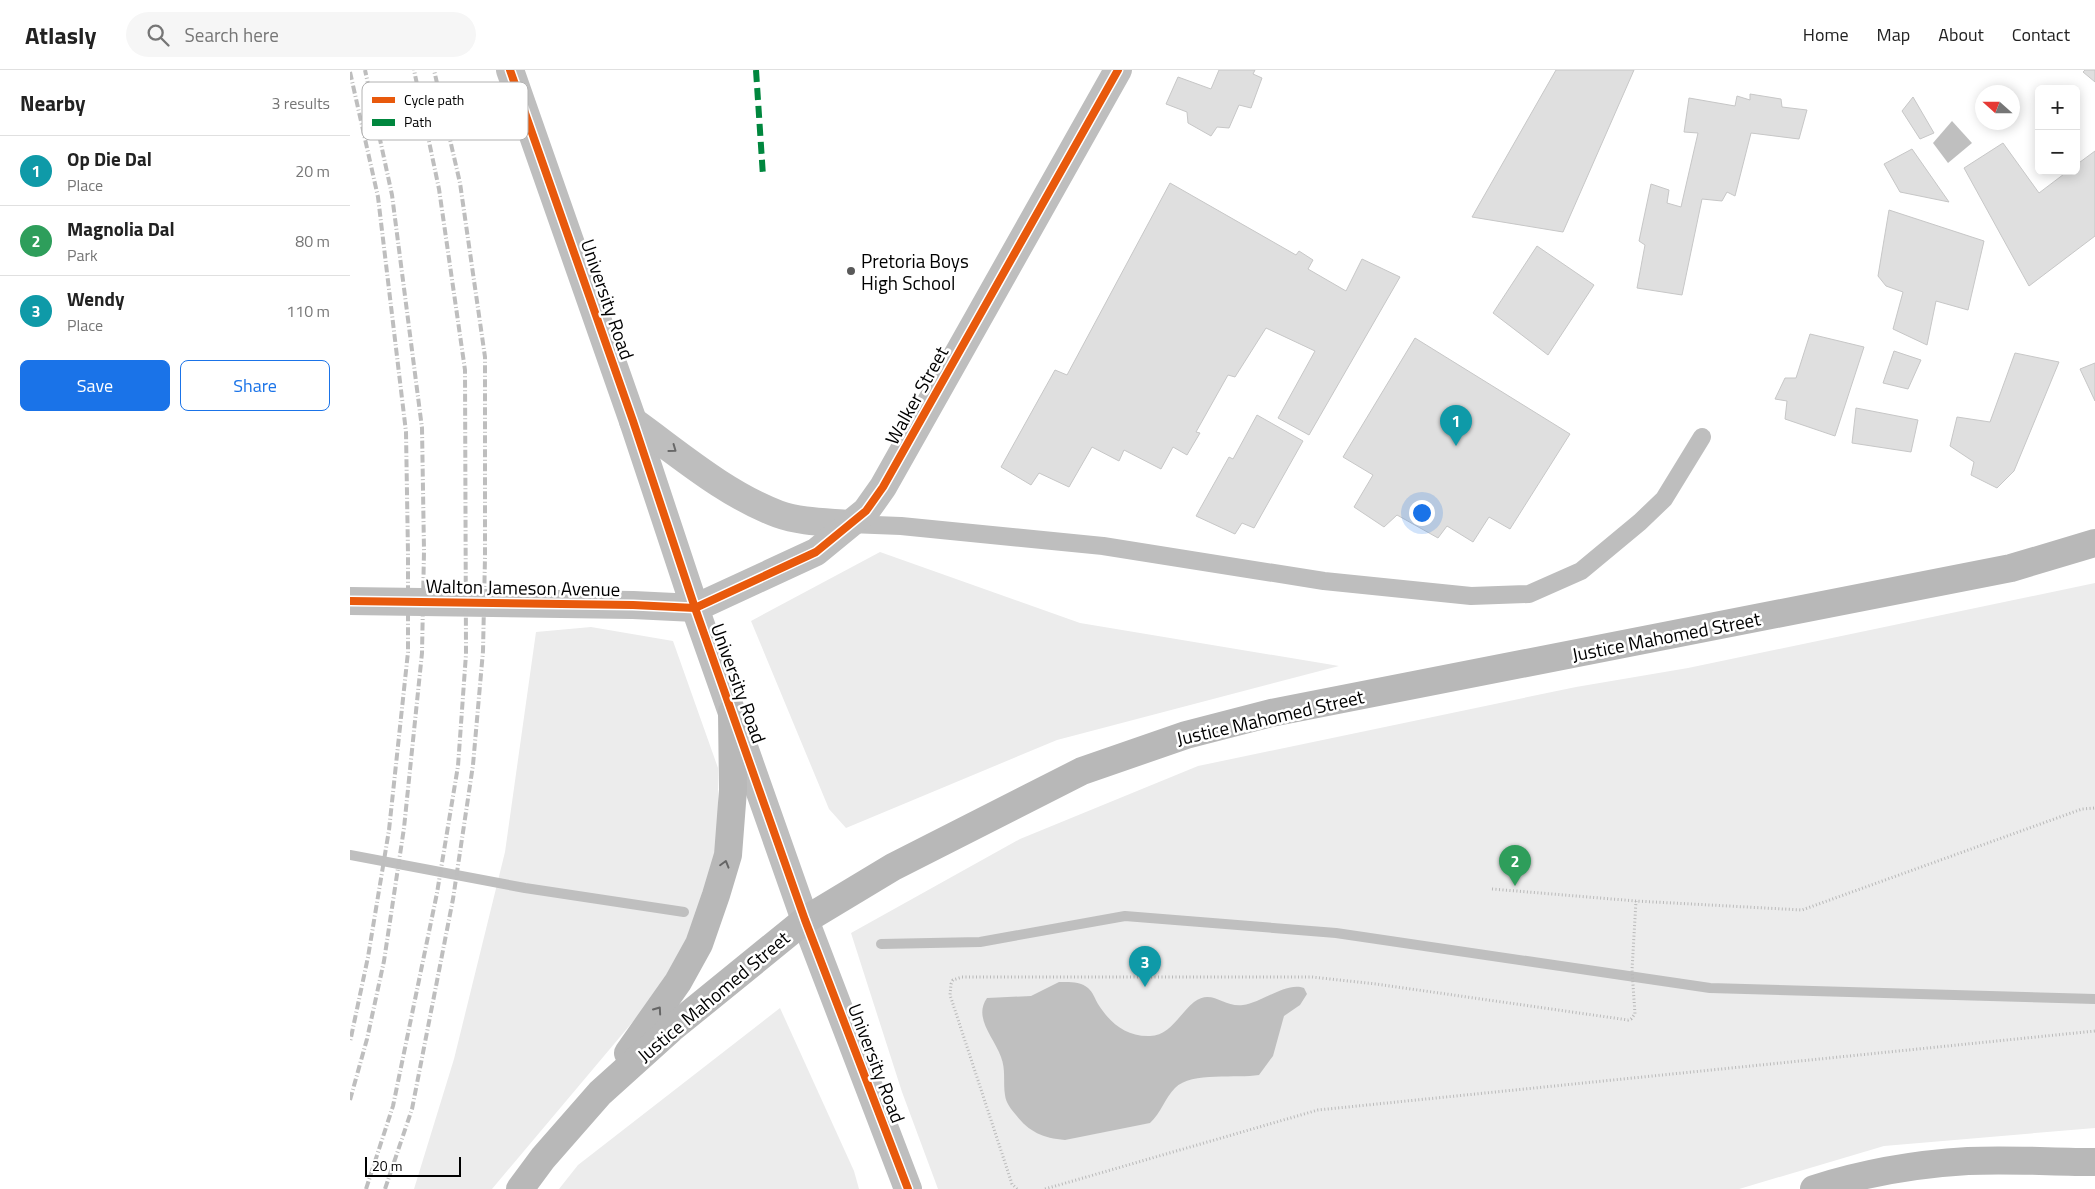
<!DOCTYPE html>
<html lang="en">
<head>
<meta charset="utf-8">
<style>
	:root { --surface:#fff; --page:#f6f6f6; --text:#222; --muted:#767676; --line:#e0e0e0; --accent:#1a73e8 }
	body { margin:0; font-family:"Titillium Web",sans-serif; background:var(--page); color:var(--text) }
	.controls { position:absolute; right:15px; top:15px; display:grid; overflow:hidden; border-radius:8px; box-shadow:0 2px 12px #0003 }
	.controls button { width:45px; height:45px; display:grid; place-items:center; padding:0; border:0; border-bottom:1px solid var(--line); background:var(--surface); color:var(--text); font:25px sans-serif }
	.compass { position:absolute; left:1625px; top:15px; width:45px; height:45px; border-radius:50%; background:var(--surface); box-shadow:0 2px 12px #0003; rotate:291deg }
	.scale { position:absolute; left:15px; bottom:12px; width:96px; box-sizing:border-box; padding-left:5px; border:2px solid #000; border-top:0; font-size:14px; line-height:18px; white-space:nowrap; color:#000; -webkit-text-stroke:4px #fff; paint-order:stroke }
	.you { position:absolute; left:1071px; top:442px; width:18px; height:18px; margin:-12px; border:4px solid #fff; border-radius:50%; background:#1a73e8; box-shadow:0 0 0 8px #1a73e833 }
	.badge { display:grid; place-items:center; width:32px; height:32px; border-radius:50%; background:var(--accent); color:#fff; font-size:16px; font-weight:700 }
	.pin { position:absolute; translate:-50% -41px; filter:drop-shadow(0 1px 2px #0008) }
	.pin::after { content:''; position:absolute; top:26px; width:18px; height:15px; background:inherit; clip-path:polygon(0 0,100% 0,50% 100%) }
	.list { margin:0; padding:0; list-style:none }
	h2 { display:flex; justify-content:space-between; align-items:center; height:65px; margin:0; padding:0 20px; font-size:21px }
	h2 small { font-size:16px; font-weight:400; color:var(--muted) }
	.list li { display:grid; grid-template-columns:32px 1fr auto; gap:15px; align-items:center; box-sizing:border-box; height:70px; padding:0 20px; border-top:1px solid var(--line) }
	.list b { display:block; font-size:19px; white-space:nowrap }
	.list p { margin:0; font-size:16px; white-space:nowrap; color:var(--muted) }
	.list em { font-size:16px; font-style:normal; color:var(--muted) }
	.actions { display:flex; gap:10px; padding:15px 20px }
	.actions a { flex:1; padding:11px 0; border:1px solid var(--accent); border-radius:8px; text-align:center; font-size:18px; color:var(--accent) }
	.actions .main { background:var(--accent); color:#fff }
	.icon { flex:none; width:28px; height:28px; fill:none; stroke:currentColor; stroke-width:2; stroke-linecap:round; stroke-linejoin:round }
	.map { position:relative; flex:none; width:1745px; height:1119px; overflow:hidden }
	header { display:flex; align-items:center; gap:30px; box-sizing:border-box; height:70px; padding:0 25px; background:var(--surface); border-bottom:1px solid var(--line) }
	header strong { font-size:24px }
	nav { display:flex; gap:28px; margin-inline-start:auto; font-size:18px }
	.search { width:350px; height:45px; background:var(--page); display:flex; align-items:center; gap:12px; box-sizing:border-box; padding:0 18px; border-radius:28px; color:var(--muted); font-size:19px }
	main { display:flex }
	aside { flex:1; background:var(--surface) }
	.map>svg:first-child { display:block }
</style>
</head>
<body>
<header>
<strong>Atlasly</strong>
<div class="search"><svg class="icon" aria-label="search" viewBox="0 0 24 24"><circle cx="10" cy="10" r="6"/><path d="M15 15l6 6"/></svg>Search here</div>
<nav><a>Home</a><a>Map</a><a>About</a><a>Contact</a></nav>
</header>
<main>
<aside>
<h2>Nearby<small>3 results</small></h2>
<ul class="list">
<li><span class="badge" style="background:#0f9aa8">1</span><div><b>Op Die Dal</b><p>Place</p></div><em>20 m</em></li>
<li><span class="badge" style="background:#2e9e5b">2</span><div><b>Magnolia Dal</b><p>Park</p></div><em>80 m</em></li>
<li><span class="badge" style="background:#0f9aa8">3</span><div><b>Wendy</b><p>Place</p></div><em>110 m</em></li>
</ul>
<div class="actions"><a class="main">Save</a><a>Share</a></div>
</aside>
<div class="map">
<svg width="1745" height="1119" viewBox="0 0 1745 1119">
	<rect width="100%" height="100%" fill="#fff"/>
	<g fill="#ececec">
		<path d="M530,482L730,553L989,596L707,670L496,758L479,739L401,551Z"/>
		<path d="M1745,513V1058L1534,1076L1389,1119H588L552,1022L501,863L670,769L848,696L1226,617L1338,598Z"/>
		<path d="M241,557L323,571L368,698V787L323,904L142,1119H64L104,989L155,782L186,562Z"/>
		<path d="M430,938L504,1101L509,1119H209L228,1095Z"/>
	</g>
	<g fill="#bfbfbf">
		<path d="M1602,51L1622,73L1598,93L1583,73Z"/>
		<path d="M709,912C719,912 730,911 738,918C743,922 745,929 748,934C760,953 776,967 800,966C820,966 830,943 844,932C862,918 874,938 893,935C911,933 937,911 954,918L957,924L950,935L934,946L923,986L909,1005C887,1009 842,1001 825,1018C815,1028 811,1043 800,1053L715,1070C693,1068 679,1062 666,1045C661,1039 656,1033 655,1025C653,1012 656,1000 651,987C644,967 623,948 637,928L681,926Z"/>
	</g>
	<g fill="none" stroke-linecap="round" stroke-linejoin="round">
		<g stroke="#bfbfbf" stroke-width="10">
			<path d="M0,785L175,818L334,842"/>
			<path d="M531,874L630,872L775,846L986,863L1360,918L1745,929"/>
		</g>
	</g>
	<g fill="#dfdfdf" stroke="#c7c7c7">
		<path d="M869,0H905L903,4L912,8L901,38L889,35L879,58L867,57L861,66L838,53L837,42L816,34L828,7L861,19Z"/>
		<path d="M1206,0H1284L1213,162L1122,147Z"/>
		<path d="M1735,0H1745V12L1733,2Z"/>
		<path d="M1400,24L1431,29L1432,37L1457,40L1449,69L1401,63L1385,126L1377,122L1372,131L1352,129L1332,225L1287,218L1295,175L1289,171L1301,114L1319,120L1317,133L1331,137L1348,63L1334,62L1339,28L1385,36L1387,26L1400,30Z"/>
		<path d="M1563,27L1584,63L1570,69L1552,41Z"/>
		<path d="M1653,73L1689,123L1718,101H1726V95L1745,81V166L1679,216L1614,98Z"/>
		<path d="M1562,79L1599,132L1550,122L1534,94Z"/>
		<path d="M820,113L946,185L949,181L963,190L958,199L996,221L1012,189L1050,207L959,365L928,348L965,281L916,258L885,307L878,305L846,362L850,363L837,385L823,377L811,399L774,380L769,391L742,377L719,417L689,403L681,415L651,397L705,300L717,305Z"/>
		<path d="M1539,140L1634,171L1618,240L1586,231L1577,275L1543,259L1553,222L1536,216L1528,206Z"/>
		<path d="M1187,176L1244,215L1198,285L1143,243Z"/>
		<path d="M1460,264L1514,277L1485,366L1435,349L1437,331L1425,329L1435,308H1446Z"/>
		<path d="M1065,268L1220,364L1160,459L1139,447L1123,472L1097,456L1088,468L1047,445L1034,457L1004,437L1023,405L993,387Z"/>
		<path d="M1544,281L1571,290L1558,319L1533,313Z"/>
		<path d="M1665,283L1709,292L1664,401L1647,418L1621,405L1624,392L1600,376L1607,347L1640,352Z"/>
		<path d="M1745,293V331L1730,299Z"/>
		<path d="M1506,338L1568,350L1561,382L1502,373Z"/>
		<path d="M907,345L953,371L904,458L892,453L885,464L846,446L879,387L883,389Z"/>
	</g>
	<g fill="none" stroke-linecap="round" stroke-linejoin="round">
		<g stroke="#b9b9b9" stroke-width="3" stroke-dasharray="1 2.5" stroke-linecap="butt">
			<path d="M1142,819L1286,831L1452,840L1732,739L1745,738"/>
			<path d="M667,1119L662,1114L600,925L601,914L603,910L612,907H962L1026,914L1278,950L1281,949L1285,944L1282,900L1286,831"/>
			<path d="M695,1119L968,1040L1745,961"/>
		</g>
		<path stroke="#bebebe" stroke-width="18" d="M499,454L551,456L753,476L974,511L1121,526L1179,524L1231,501L1290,452L1314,429L1352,367"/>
		<g stroke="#bebebe" stroke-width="28">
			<path d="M160,0L283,351L345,538L455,850L558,1119"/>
			<path d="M283,351C329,384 375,424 428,444C450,452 476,452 499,454"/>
			<path d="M0,531L283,535L345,538L466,482L516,441L533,417L768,0"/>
		</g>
		<g stroke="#b8b8b8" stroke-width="28">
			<path d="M278,983L328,912L349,874L366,825L378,785L383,720L382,642"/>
			<path d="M170,1119L193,1088L250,1023L321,959L455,850L543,797L732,701L836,665L921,643L1661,498L1745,473"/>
			<path d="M1464,1119C1514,1103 1566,1094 1618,1091C1660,1089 1703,1092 1745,1092"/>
		</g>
		<g stroke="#bebebe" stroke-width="4" stroke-dasharray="8 2.5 1 2.5" stroke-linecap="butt">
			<path d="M0,2L28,127L56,362L58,484V582L39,760L18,887L0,972"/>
			<path d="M0,1030L17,969L34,891L54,758L72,583L74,481L72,358L42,125L15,0"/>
			<path d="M16,1119L43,1036L87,823L108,696L116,584L115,300L89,119L64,0"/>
			<path d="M35,1119L62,1039L103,829L123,695L133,581L135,487V287L110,113L84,0"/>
		</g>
		<path stroke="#00873e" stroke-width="6" stroke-dasharray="12 6" stroke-linecap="butt" d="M406,0L413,106"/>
		<defs>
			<g id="cycleway">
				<path d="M160,0L283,351L345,538L455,850L558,1119"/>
				<path d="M0,531L283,535L345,538L466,482L516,441L533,417L768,0"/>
			</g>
		</defs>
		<use href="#cycleway" stroke="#fff" stroke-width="11"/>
		<use href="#cycleway" stroke="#e8590c" stroke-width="8"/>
	</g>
	<defs><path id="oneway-chevron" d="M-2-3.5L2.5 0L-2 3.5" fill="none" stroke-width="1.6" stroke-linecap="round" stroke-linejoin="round" transform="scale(1.25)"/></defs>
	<use stroke="#686868" href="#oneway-chevron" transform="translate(323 379) rotate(36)"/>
	<g stroke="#656565">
		<use href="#oneway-chevron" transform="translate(375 794) rotate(-74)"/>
		<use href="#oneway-chevron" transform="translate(308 940) rotate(-55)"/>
	</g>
	<circle fill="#595959" stroke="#fff" stroke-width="2" cx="501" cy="201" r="5"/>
	<g text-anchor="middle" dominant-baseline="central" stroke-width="5" stroke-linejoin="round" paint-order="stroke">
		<g font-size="19" fill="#000" stroke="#fff" text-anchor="start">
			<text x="511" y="190">Pretoria Boys<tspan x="511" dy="22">High School</tspan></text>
		</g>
		<g font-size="19" fill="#000" stroke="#fff">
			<text transform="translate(258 229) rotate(71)">University Road</text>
			<text transform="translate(566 325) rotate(-61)">Walker Street</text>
			<text transform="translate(173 517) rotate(1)">Walton Jameson Avenue</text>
			<text transform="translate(1316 566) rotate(-11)">Justice Mahomed Street</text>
			<text transform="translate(389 613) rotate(70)">University Road</text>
			<text transform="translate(920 647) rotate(-13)">Justice Mahomed Street</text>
			<text transform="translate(363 926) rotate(-40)">Justice Mahomed Street</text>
			<text transform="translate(527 993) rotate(69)">University Road</text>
		</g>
	</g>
	<rect x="12" y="12" width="166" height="58" rx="8" fill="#fff" stroke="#b2b2b2" stroke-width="1"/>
	<rect x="22" y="27" width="23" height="6" fill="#e8590c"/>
	<rect x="22" y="49" width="23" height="7" fill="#00873e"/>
	<g font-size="14" fill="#000">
		<text x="54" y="35">Cycle path</text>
		<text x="54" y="57">Path</text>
	</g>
</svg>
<div class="controls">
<button>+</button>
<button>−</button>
</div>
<svg class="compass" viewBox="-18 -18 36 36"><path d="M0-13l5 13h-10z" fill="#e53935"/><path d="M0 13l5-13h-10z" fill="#767676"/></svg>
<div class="scale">20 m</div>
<div class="you"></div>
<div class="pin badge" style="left:1106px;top:376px;background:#0f9aa8">1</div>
<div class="pin badge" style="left:1165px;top:816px;background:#2e9e5b">2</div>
<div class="pin badge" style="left:795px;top:917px;background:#0f9aa8">3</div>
</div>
</main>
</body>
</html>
